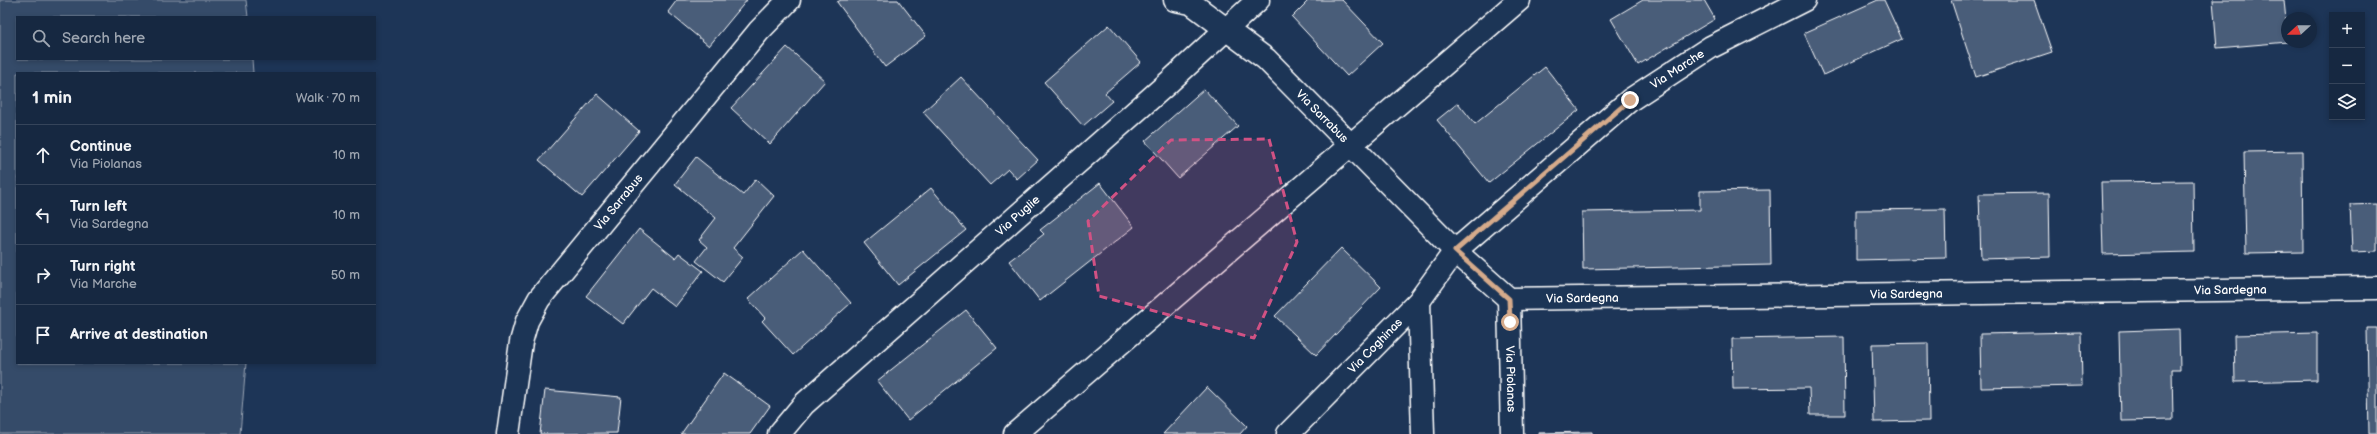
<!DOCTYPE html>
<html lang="en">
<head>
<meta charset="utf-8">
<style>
	:root { --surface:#162841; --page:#23344c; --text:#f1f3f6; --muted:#9ea6b1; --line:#35445a }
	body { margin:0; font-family:"Balsamiq Sans",sans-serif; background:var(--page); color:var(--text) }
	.controls { position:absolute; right:12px; top:12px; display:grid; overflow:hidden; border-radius:0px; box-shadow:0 2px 6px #0003 }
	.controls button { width:36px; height:36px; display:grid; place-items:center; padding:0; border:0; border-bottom:1px solid var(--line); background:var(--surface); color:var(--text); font:20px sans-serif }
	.compass { position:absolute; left:2281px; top:12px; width:36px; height:36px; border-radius:50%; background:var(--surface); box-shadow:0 2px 6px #0003; rotate:249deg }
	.stop { position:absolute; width:12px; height:12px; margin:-9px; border:3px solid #d6ab8b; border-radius:50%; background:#fff }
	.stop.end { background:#d6ab8b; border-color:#fff; box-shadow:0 1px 4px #0008 }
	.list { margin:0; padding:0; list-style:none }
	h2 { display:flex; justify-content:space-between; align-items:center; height:52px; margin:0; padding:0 16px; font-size:17px }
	h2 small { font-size:13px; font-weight:400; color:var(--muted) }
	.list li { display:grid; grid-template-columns:26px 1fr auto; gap:12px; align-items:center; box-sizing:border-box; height:60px; padding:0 16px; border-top:1px solid var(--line) }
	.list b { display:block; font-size:15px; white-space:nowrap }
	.list p { margin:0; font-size:13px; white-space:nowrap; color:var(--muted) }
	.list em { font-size:13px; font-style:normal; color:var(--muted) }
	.icon { flex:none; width:22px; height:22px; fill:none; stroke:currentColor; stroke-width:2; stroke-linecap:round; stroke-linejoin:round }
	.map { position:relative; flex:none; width:2377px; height:434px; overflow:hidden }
	.search { position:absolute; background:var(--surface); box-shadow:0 2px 6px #0003; left:16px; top:16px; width:360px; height:44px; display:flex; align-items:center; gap:10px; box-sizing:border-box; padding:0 14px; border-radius:0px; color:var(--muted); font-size:15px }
	.panel { position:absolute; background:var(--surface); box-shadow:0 2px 6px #0003; left:16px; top:72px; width:360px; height:292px; border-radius:0px }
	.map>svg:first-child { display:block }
</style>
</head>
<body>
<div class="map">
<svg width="2377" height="434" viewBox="0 0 2377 434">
	<rect width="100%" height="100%" fill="#1d3557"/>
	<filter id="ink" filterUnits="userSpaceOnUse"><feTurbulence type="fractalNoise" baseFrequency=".025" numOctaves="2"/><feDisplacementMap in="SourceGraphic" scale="8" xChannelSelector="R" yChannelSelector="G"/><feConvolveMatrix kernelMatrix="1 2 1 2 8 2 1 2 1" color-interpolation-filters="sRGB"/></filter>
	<g filter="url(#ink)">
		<path fill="#364b69" stroke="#9aa5b4" d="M0,0H246L248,17H17V59H252L253,73H17V363H246L240,434H0Z"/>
		<g fill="#4a5d79" stroke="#fff">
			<path d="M677,0H747L709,46L668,12Z"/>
			<path d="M841,0H898L926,36L885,67L837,2Z"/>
			<path d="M1309,0H1342L1383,43L1347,76L1292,17Z"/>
			<path d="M1643,0H1704L1715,19L1638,65L1611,19Z"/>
			<path d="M1878,0H1884L1902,39L1823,75L1804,33Z"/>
			<path d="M1951,0H2034L2052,52L1976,77Z"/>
			<path d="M2213,0H2284L2288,42L2217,48Z"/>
			<path d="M1109,25L1141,62L1105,93L1112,101L1083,126L1044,82Z"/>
			<path d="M787,47L825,81L770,144L731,108Z"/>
			<path d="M1545,67L1579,110L1489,183L1437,120L1458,103L1475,124Z"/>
			<path d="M961,77L1038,160L1017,179L1008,169L990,185L923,112Z"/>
			<path d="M1204,89L1238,126L1178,178L1145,141Z"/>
			<path d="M597,94L639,131L582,197L539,160Z"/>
			<path d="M2302,151L2303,252L2246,253L2244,152Z"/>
			<path d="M696,157L743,195L756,179L774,196L733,248L743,257L723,282L696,261L707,247L699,240L716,218L675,184Z"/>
			<path d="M2193,181L2194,252L2103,254L2101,182Z"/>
			<path d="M1100,183L1134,227L1040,301L1009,261L1044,234L1040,230Z"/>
			<path d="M931,188L966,230L898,285L864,243Z"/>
			<path d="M1770,190L1771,265L1583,269L1582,212L1700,210V191Z"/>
			<path d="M2049,193L2050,257L1981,259L1979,194Z"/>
			<path d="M2377,204V251L2352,252L2350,205Z"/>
			<path d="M1945,209L1946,258L1856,260V210Z"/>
			<path d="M639,229L675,258L679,253L703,271L675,307L651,288L623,324L586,296Z"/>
			<path d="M1341,248L1381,287L1316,355L1275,316Z"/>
			<path d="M803,249L851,303L793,355L762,321L765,318L748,299Z"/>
			<path d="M966,310L997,348L908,420L877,381Z"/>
			<path d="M2367,328H2377V434H2369Z"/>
			<path d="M2179,329L2180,369H2172L2173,420L2121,421L2119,331Z"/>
			<path d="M2081,332L2082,386L1981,388L1980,334Z"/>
			<path d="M2317,333V380L2235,382L2234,335Z"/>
			<path d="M1844,337L1845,415H1810L1809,388L1733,389L1732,339Z"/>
			<path d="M1928,343L1929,421L1874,422L1872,344Z"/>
			<path d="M724,373L770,406L750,434H681Z"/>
			<path d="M1207,387L1247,426L1240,434H1163Z"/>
			<path d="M545,390L621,397L617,433L540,434Z"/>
			<path d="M1592,432V434H1539V433Z"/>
		</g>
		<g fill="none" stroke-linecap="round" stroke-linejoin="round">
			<defs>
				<g id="minor">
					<path id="s1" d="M1175,0L1191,3L1266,59L1455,251L1509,299L2377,288"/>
					<path id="s2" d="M1509,299L1512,434"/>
					<path d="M1419,301L1423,434"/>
					<path id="s3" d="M508,434L521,342L527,321L539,299L759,31L789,0"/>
					<path id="s4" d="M779,434L804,404L1168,83L1258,0"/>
					<path d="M1015,434L1519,0"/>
					<path id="s5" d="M1288,434L1419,301L1455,251L1630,100L1711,47L1804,0"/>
				</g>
			</defs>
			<use href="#minor" stroke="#fff" stroke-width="25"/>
			<use href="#minor" stroke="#1d3557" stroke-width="22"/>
		</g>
	</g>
	<g fill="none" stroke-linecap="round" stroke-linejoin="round" filter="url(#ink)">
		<path stroke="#d6ab8b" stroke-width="5" d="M1510,322L1509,299L1455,251L1630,100"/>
	</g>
	<path fill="#d15284" fill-opacity="0.2" stroke="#d15284" stroke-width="3" stroke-dasharray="8 5" stroke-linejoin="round" d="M1269,139L1297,242L1254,338L1099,296L1088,221L1171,140Z"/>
	<g text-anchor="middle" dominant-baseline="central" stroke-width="3" stroke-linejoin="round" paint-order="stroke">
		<g font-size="12" fill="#fff" stroke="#1d3557">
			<text stroke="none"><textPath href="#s5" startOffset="536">Via Marche</textPath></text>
			<text stroke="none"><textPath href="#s1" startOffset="190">Via Sarrabus</textPath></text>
			<text stroke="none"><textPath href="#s3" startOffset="265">Via Sarrabus</textPath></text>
			<text stroke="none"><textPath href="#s4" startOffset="324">Via Puglie</textPath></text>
			<text stroke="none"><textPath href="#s1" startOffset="1173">Via Sardegna</textPath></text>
			<text stroke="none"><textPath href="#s1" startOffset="849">Via Sardegna</textPath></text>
			<text stroke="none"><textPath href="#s1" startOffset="525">Via Sardegna</textPath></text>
			<text stroke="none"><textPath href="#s5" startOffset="124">Via Coghinas</textPath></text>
			<text stroke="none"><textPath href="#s2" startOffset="80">Via Piolanas</textPath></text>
		</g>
	</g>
</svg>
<div class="controls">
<button>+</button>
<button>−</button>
<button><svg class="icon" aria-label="layers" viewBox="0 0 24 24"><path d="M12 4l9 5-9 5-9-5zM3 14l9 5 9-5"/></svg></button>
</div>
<svg class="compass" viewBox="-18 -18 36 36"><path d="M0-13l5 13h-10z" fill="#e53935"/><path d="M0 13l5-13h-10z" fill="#9ea6b1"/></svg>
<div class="stop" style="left:1510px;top:322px"></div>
<div class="stop end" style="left:1630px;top:100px"></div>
<div class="search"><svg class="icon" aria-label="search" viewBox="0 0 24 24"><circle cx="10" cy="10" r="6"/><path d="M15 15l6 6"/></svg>Search here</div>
<section class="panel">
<h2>1 min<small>Walk · 70 m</small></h2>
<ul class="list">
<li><svg class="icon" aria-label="ahead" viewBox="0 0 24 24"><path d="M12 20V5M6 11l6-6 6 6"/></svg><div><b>Continue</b><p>Via Piolanas</p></div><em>10 m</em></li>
<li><svg class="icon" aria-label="left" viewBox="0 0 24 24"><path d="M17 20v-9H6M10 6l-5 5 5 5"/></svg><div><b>Turn left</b><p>Via Sardegna</p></div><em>10 m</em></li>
<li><svg class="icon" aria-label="right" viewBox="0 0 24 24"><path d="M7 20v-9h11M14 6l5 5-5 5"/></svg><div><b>Turn right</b><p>Via Marche</p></div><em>50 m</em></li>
<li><svg class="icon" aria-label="arrive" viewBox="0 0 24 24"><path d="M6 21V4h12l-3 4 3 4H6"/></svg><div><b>Arrive at destination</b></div></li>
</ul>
</section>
</div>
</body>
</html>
